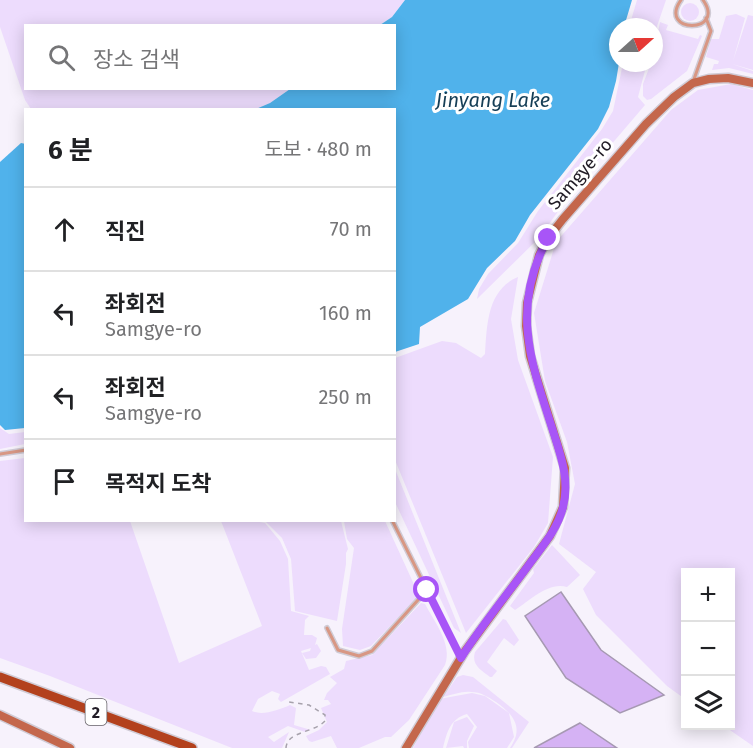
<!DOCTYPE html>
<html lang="ko">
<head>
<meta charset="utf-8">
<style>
	:root { --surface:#fff; --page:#f6f6f6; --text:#202124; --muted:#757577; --line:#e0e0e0 }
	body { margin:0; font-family:"Fira Sans","Noto Sans KR",sans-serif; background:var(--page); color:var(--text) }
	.controls { position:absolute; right:18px; bottom:18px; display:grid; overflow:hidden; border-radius:0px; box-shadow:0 3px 15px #0003 }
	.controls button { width:54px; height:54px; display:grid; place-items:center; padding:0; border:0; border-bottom:2px solid var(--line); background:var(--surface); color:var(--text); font:30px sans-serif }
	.compass { position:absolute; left:609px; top:18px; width:54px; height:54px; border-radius:50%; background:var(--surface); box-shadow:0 3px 15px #0003; rotate:69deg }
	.stop { position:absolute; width:18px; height:18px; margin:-14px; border:4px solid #a855f7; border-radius:50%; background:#fff }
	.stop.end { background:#a855f7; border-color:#fff; box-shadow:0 2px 6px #0008 }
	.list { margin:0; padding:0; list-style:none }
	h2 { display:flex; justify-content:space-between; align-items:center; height:78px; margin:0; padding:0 24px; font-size:26px }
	h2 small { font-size:20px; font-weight:400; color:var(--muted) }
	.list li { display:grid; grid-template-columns:39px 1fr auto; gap:18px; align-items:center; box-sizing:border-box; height:84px; padding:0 24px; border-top:2px solid var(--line) }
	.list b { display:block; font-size:22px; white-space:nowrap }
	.list p { margin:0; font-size:20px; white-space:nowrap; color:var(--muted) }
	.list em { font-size:20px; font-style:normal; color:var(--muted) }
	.icon { flex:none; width:33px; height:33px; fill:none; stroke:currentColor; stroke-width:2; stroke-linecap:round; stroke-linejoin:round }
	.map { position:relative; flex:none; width:753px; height:748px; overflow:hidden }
	.search { position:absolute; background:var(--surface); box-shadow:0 3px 15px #0003; left:24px; top:24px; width:372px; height:66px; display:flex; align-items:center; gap:15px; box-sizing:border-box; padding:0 21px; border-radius:0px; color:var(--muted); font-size:22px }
	.panel { position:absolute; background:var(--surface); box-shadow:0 3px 15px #0003; left:24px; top:108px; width:372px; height:414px; border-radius:0px }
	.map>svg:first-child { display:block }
</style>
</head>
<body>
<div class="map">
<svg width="753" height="748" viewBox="0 0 753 748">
	<rect width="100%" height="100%" fill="#f7f2fc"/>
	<g fill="#eddcfd">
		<path d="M0,0H405L392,17L380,25L26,26V88L290,89L270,103L256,110L31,109L25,100L0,27Z"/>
		<path d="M637,0H666L654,35V27H629Z"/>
		<circle cx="690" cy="12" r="9"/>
		<path d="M736,14L745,18L733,61L748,15L753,16V70L732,64L753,71V74L729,68L712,70L714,64H718L719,61L706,57L711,39H719L726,16Z"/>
		<path d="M660,22L668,25L666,30L698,39L700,35L702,36L687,71L651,99L647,100L643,96V84L651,63H654V53Z"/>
		<path d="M623,63H647L638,97L645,105L581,180L538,239L477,299L479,289L488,274L518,243L538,211L602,129L613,111Z"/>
		<path d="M731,84L753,90V746L724,726H730V572H686L685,699L667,686L596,615L583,589L596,572L559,544L575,484L567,442L545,381L534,313L556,242L671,110L698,90Z"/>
		<path d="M518,277L511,319L518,360L553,457L548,523L534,547L466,633L395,460V358L442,341L456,343L481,358L485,354C487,325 487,290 518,277Z"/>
		<path d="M0,428L9,434L25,432V444L0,449Z"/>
		<path d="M25,458L26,520L130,521L179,663L262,626L221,521H254L265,523L280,541L288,559L291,611L309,616L305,620L304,635H312L317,638L315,645L317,644L321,651L316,658L306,659L302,653L310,651L311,648L301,651L309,670L321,666L326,667L330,674L281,702L278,699L280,694L272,691L258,699L252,711C262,716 279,710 290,705L296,708L294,725L311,730L305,732L288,726L268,737L274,742L289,732L282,748H232L50,676L0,658V461Z"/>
		<path d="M395,469L461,633L454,628L395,502Z"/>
		<path d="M265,521H341L348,549L346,553V564L337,621L295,611L291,559L282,538Z"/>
		<path d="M344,521H385L417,591L416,599L371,646L360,650L343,646L342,629L354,548L347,539Z"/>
		<path d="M552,545L580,575L567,587C549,581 529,601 515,610L510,606L534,573L533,569Z"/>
		<path d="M421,603L425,604C434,621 453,645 445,665L409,720L391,737H385L359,748H337L331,736L312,742L309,741L306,736L319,730L327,722L321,708L331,704L328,700H324L327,693L337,683L330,677L344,669L346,661L372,655Z"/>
		<path d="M503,619L506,620L519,640L514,646L504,638L487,662L497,671L492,677H490C481,670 471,665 475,652Z"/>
		<path d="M463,675L473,677L529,722L512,748H510C524,728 514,715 496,702C488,697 481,692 471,692C462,691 452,695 443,697L457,677Z"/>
		<path d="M472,693L485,696L509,713L514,737L507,748H469L468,742L477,727L467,714C450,719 447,732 443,748H413L439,699Z"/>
		<path d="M467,717L474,726L467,741V748H464L463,746L446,748L454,722Z"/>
	</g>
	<g fill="#50b2eb">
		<path d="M405,0H632L624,27H618L619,63L616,81L609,107L598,129L530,215L515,241L487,268L468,299L420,327L419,344L395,352L394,110L256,109L270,103L290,89L394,88V26L380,25L392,17Z"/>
		<path d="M21,143L26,144L25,428L5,430L0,425V162Z"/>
	</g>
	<g fill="#d5b2f4" stroke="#a699b2" stroke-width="1.5">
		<path d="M561,592L601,650L664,695L620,713L566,678L525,616Z"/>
		<path d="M580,723L617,748H534Z"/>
	</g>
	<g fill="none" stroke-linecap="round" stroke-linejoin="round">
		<defs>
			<g id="lane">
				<path d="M681,0C657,34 727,34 703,0"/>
				<path d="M693,82L711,31L706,18"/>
				<path d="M0,454L26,450"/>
				<path d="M392,520L460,656"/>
				<path d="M327,628L338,650L359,656L372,651L427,590"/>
			</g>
			<g id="secondary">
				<path d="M0,715L70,748"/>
				<path d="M406,748L465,651L550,536L563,507L565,468L530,356L526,326L527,303L539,255L548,238L563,219L646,124L674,97L693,83L709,79L728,78L753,83"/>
			</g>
			<path id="primary" d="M0,677L192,748"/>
		</defs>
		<use href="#lane" stroke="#d0cbd5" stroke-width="6"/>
		<use href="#secondary" stroke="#d0cbd5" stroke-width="11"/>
		<use href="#primary" stroke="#d0cbd5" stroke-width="12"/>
		<path stroke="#a7a2ac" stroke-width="1.5" stroke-dasharray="4.5 4.5" stroke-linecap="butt" d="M286,748C287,731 314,733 325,721V715L309,705L289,702"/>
		<use href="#lane" stroke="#d89784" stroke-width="3"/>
		<use href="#secondary" stroke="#c4674c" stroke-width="8"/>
		<use href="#primary" stroke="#b3411d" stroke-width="9"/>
	</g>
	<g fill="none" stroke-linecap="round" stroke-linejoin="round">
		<path stroke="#a855f7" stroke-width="8" d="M427,590L461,658C481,626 506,596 528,566C541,548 558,529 563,507C570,481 561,456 553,431C531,363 510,307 548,238"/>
	</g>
	<g text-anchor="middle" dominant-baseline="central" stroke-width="6" stroke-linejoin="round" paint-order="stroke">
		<rect fill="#fff" stroke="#646067" stroke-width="1.5" x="85.5" y="699" width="21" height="26" rx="4.5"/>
		<g font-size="16" font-weight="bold" fill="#211c26">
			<text x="96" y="712">2</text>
		</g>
		<g font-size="18" fill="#211c26" stroke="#fff">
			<text transform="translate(580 174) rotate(-49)">Samgye-ro</text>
		</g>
		<g font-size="20" font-style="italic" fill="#153e56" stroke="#fff">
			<text x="493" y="100">Jinyang Lake</text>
		</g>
	</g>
</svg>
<div class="controls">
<button>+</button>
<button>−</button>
<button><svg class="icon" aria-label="layers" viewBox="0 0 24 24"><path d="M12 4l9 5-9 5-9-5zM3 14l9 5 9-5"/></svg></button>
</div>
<svg class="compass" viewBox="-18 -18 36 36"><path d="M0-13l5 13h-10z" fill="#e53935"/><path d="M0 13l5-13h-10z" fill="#757577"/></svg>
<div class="stop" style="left:427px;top:590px"></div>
<div class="stop end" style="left:548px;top:238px"></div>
<div class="search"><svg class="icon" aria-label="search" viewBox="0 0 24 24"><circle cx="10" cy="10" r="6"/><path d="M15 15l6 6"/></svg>장소 검색</div>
<section class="panel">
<h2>6 분<small>도보 · 480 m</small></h2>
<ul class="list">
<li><svg class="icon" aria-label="ahead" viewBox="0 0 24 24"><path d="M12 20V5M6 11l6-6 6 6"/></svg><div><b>직진</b></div><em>70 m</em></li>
<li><svg class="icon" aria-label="left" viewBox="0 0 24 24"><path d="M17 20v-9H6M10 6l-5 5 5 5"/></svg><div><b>좌회전</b><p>Samgye-ro</p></div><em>160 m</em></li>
<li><svg class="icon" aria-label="left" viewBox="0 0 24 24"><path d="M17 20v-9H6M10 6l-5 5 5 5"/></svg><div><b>좌회전</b><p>Samgye-ro</p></div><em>250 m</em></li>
<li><svg class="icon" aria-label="arrive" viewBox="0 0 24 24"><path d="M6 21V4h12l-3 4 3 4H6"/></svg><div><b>목적지 도착</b></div></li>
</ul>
</section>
</div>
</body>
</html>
